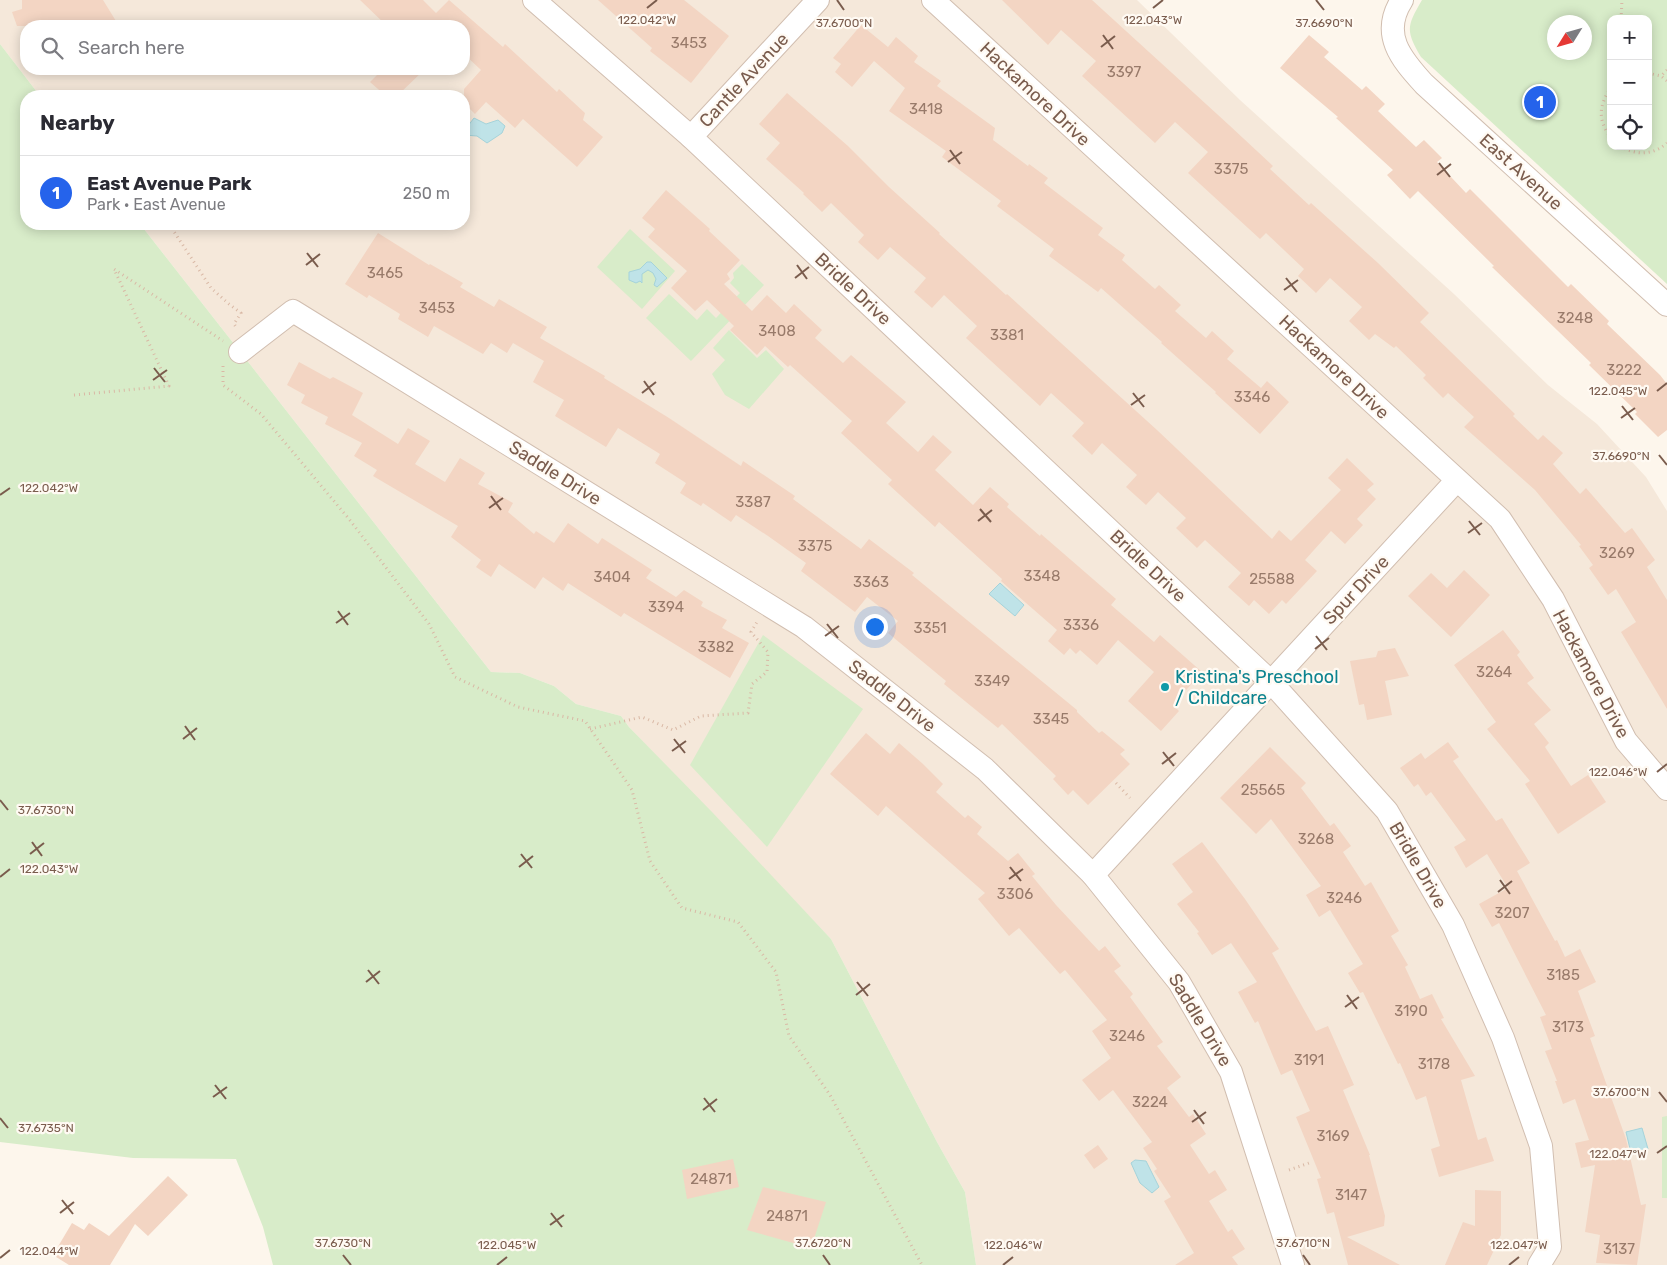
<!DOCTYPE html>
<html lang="en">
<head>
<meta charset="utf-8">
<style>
	:root { --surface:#fff; --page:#f2f2f3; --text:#2b2b33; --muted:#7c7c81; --line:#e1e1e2; --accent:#2563eb }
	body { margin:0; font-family:Rubik,sans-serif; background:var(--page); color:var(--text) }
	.controls { position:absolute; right:15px; top:15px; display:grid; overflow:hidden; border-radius:10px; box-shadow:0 2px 12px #0003 }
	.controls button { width:45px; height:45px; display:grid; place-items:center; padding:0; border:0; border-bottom:1px solid var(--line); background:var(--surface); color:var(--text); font:25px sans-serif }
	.compass { position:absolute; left:1547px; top:15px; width:45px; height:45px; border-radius:50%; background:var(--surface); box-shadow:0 2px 12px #0003; rotate:233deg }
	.you { position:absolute; left:874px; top:626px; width:18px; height:18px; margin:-12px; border:4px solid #fff; border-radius:50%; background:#1a73e8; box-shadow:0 0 0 8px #1a73e833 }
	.badge { display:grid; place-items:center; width:32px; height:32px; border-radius:50%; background:var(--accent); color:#fff; font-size:16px; font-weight:700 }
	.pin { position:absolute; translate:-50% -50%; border:2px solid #fff; box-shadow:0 1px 5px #0006 }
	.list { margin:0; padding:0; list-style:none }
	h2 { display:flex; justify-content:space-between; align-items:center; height:65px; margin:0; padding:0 20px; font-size:21px }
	h2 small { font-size:16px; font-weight:400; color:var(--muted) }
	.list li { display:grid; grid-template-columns:32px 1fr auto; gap:15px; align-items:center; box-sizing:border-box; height:75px; padding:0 20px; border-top:1px solid var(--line) }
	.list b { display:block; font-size:19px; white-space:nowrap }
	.list p { margin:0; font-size:16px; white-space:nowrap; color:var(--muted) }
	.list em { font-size:16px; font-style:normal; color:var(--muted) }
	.icon { flex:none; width:28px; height:28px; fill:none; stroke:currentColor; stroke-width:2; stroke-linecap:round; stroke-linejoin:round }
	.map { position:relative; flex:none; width:1667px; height:1265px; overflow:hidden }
	.search { position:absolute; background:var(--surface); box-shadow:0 2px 12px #0003; left:20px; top:20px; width:450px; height:55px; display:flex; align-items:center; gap:12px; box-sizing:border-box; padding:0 18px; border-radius:20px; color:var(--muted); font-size:19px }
	.panel { position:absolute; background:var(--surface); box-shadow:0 2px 12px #0003; left:20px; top:90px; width:450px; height:140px; border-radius:20px }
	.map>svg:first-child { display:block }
</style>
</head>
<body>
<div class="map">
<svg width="1667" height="1265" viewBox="0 0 1667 1265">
	<rect width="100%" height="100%" fill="#fdf6ec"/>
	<path fill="#f5e8da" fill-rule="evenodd" d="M0,0H1137L1240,100L1454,294L1548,385L1597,424L1646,477L1667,511V1265H976L965,1192L937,1142L831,939L629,727L621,716L576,704L554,686L520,673L491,672L140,224H464V96H40L0,44ZM26,26H464V69H26Z"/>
	<g fill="#d8ecc9" fill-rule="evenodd">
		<path d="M1422,0H1667V284L1421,57C1405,30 1407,26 1422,0ZM1611,19H1648V146H1611ZM1554,22H1584V52H1554Z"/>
		<path d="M0,44L40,96H26V224H140L491,672L520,673L554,686L576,704L621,716L629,727L713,813L831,939L937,1142L965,1192L976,1265H273L263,1227L236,1159L133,1158L0,1142Z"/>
		<path d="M630,229L675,271L642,309L597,267Z"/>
		<path d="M742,264L764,285L691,361L646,318L669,294L697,320L707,309L716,318L740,293L730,283L734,278L733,273Z"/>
		<path d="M729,330L757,358L766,350L784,369L749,409L725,395L712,374L725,360L713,348Z"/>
		<path d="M763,635L863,709L767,847L690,765Z"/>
		<path d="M1667,1116V1198H1662V1117Z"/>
	</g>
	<g fill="#bfe3e8" stroke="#a5d3da">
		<path d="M474,118L486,124L498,120L505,126L502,133L487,143L477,136L464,135V131Z"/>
		<path d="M647,262H651L667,278L657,287L654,285L656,279L653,273L648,270L642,274V283L640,281L636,283L629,280V272L640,269Z"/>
		<path d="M1000,583L1024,605L1015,616L989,594Z"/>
		<path d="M1642,1128L1648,1149L1631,1153L1626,1132Z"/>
		<path d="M1135,1160L1146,1161L1159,1187L1152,1193L1140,1183L1131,1163Z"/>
	</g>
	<g fill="#f3d5c3">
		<path d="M22,0H103L119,26H17L12,12L22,9Z"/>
		<path d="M360,0H423L436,13L449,0L503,47L505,44L557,92L559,89L585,113L583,120L603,137L577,167L523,119L515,128L486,102L475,114L464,103V89L481,70L464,54V26H387Z"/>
		<path d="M598,0H684L729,36L691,83L650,51L652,48Z"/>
		<path d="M1002,0H1092L1229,125L1273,166L1270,169L1309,205L1311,203L1378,263L1429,313L1420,322L1515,414L1513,416L1538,440L1543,435L1563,453L1553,464L1580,494L1586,488L1625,533L1632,528L1655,560L1647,567L1667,600V709L1621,632L1636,622L1616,589L1608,595L1589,568L1593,565L1579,546L1581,545L1535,490L1464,427L1474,417L1448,393L1443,398L1423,378L1426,375L1396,346L1394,348L1375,334L1369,340L1349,321L1362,307L1330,278L1316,293L1298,276L1304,269L1266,233L1260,239L1188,173L1208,152L1175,122L1155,143L1082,76L1096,61L1061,30L1048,45Z"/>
		<path d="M861,25L888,47L896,37L918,56L914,62L941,81L937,86L995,128L993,140L1028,166L1029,164L1048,178L1044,183L1103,228L1098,235L1125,255L1122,260L1155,289L1159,285L1181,305L1175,311L1206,338L1212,331L1234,351L1227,359L1261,388L1267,381L1289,402L1260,434L1215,393L1216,392L1161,343L1162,342L1101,288L1098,292L1049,256L1054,249L997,206L1001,201L942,157L946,151L889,111L905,88L874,61L852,87L835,72L841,64L833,58Z"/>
		<path d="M1309,35L1329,52L1324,57L1362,90L1366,86L1385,104L1378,111L1416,147L1424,140L1442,158L1437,162L1466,193L1470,189L1568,287L1571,284L1609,321L1607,324L1660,375L1667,384V430L1658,437L1635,414L1637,412L1589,365L1591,363L1492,267L1494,266L1418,191L1410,199L1387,175L1393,170L1336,118L1338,117L1280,68Z"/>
		<path d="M383,69H425L397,96H386L370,82Z"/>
		<path d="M787,93L848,146L889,187L940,233L939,234L1006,295L1007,294L1157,430L1272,539L1279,530L1291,541L1341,490L1328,478L1347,458L1374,484L1367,490L1376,499L1357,519L1363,525L1345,544L1331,531L1305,560L1317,571L1286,604L1282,600L1269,614L1254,600L1249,606L1228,587L1241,573L1205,540L1197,548L1176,528L1186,518L1158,492L1146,505L1126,487L1137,475L1102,443L1092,455L1072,436L1084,423L1051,393L1040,406L966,338L977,326L944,295L932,308L914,292L926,278L890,247L878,260L858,242L864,235L831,203L822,212L803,194L804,193L766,159L780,143L759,124Z"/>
		<path d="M666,190L710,229L709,231L740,260L727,274L730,279L724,284L752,311L767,295L786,313L794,304L822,330L815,338L843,363L851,355L906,402L886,423L918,452L933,435L952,452L935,470L973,505L990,487L1009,504L1007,507L1040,536L1041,534L1116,599L1111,605L1154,642L1160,635L1202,672L1173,705L1179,711L1161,731L1128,701L1154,672L1118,640L1097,665L1080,650L1076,654L1070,648L1064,655L1048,641L1057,630L1001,581L1002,579L939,522L935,527L888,484L892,480L841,433L852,421L790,365L788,367L765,346L757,355L730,330L734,326L707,300L695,311L671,288L687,271L648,237L655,229L642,218Z"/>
		<path d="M378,233L429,265L430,264L463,283L460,287L494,307L499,299L547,327L540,338L605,376L604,378L669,418L741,466L743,461L795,496L793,499L861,549L869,539L914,573L912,575L1077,710V712L1099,733L1102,731L1125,750L1120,754L1130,764L1088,805L1073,790L1068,795L1053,779L1056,776L1002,724L998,728L944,684L946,681L888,633L898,621L867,597L855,612L801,571L806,563L768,536L736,515L731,522L703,503L701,506L680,493L686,483L655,463L660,454L618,428L606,447L555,416L564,400L533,382L544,361L513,343L507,353L491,343L483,354L434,326L428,337L398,319L400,314L369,295L367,298L345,284Z"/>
		<path d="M299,362L330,379L333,377L363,393L352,415L398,444L408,428L430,441L415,464L445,482L460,458L485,473L478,484L513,503L508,512L534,534L536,531L554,543L568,523L598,544L602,538L652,570L646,578L676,597L684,590L703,602L701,606L727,620L722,628L749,643L730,678L624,613L621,617L568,583L563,591L543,577L535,589L499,564L491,577L476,567L481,560L451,537L458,526L373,476L377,470L354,456L362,443L325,424L328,417L301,403L305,395L287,385Z"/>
		<path d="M1464,570L1490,595L1451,637L1408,596L1431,573L1447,588Z"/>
		<path d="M1503,630L1520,652L1517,655L1534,678L1527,683L1551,710L1534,724L1549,743L1545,747L1571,786L1588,775L1606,802L1558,834L1525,784L1530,781L1487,729L1496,722L1454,665Z"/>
		<path d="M1395,648L1409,676L1385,681L1392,715L1367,720L1364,704L1359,705L1350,661L1376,657L1378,651Z"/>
		<path d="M866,733L890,754L899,743L923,764L943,784L936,792L965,818L968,815L982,827L977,834L1008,861L1018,853L1035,874L1032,876L1056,905L1099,951L1105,946L1121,966L1114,971L1133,994L1130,997L1163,1042L1157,1046L1181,1077L1167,1088L1189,1117L1193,1114L1206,1134L1190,1145L1209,1174L1215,1170L1227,1190L1209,1201L1228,1232L1232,1229L1245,1249L1232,1257L1238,1265H1175L1194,1253L1164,1201L1171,1197L1154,1171L1157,1169L1143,1148L1152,1142L1113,1090L1099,1101L1082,1080L1111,1058L1092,1031L1107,1020L1065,970L1060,974L1019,928L1009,936L978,899L985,893L886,806L878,816L830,774Z"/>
		<path d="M1448,742L1459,757L1453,761L1496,821L1502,818L1530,863L1517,871L1555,941L1557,940L1565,957L1580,949L1596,982L1578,991L1595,1036L1590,1038L1626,1139L1641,1205L1646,1204L1637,1265L1596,1263L1600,1235L1585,1232L1595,1165L1581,1168L1575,1143L1589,1140L1575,1099L1563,1104L1555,1081H1557L1545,1051L1552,1049L1540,1017L1546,1015L1499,923L1492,927L1479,904L1508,888L1487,854L1466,868L1454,847L1466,840L1431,792L1426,796L1418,784L1414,787L1400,768L1421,753L1425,759Z"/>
		<path d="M1270,747L1306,783L1301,788L1330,826L1334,823L1351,846L1343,852L1365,886L1371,882L1399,931L1391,936L1408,965L1405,967L1420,999L1432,994L1444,1018L1441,1019L1475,1076L1461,1080L1478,1140L1486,1137L1494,1161L1439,1177L1431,1149L1440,1146L1426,1096L1416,1100L1400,1063L1398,1064L1363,992L1360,993L1348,973L1363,964L1330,910L1319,917L1306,895L1321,886L1271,819L1256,834L1220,798Z"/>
		<path d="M1202,842L1245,899L1279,949L1272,953L1316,1031L1328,1026L1354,1085L1343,1090L1370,1155H1369L1385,1216L1384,1226L1347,1237L1400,1265H1348L1334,1212L1327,1214L1317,1179L1321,1178L1296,1117L1310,1111L1292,1070L1281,1075L1258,1021L1255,1023L1238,992L1257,982L1231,943L1212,955L1197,933L1199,932L1177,904L1193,892L1172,864Z"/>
		<path d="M1098,1145L1108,1159L1094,1169L1084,1155Z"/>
		<path d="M733,1159L739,1187L687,1199L682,1170Z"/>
		<path d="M168,1176L188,1195L148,1236L135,1224L110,1265H69L53,1255L72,1223L84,1230L89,1223L109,1236Z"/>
		<path d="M763,1187L826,1202L811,1248L747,1230Z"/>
		<path d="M1475,1190L1501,1191V1235L1487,1265H1445L1463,1222L1475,1226Z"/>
	</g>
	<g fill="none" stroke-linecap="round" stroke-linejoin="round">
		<defs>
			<g id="minor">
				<path d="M534,0L691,137L1271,682L1387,811L1453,925L1503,1038L1541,1146L1550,1247L1539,1265"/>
				<path d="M933,0L1500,519L1553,599L1626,741L1667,789"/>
				<path d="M1402,0C1380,34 1401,59 1424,84L1667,305"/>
				<path d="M691,137L818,0"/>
				<path d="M240,352L293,311L804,627L985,769L1093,875L1179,982L1231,1072L1293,1265"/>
				<path d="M1093,875L1457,480"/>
			</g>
		</defs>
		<use href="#minor" stroke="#d1beb0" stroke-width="24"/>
		<g stroke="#d9b8a5" stroke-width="3" stroke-dasharray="1 4" stroke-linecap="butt">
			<path d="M1621,19L1622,0"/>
			<path d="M1667,70L1661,76L1667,81"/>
			<path d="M1648,73L1661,76"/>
			<path d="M1611,87C1599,106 1597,119 1611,138"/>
			<path d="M64,91L69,96"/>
			<path d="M1620,146C1636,156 1654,155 1667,143"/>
			<path d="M169,224L211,288L229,304L241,313L234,324L236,327"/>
			<path d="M223,366V385L261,414L349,519L429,624L455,677L518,707L585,721L632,790L650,861L682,908L738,922L776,972L789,1036L830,1095L922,1265"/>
			<path d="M74,395L169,386L114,269L223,341"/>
			<path d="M590,729L642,717L673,730L701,716L748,713L752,684L767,672L768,652L751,632L757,622"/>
			<path d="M1116,783L1130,798"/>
			<path d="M1289,1170L1312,1162"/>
		</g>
		<use href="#minor" stroke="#fff" stroke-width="22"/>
	</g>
	<path fill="none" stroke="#7a5c4d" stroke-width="2" d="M837,0L844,10M1316,0L1324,10M647,8L657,0M1153,8L1163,0M1103,35L1113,49M1101,47L1115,36M950,150L960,164M948,162L962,152M1439,163L1450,177M1437,175L1451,164M307,253L318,267M306,265L320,254M797,265L807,279M795,278L809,267M1286,278L1297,292M1284,290L1298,280M154,368L165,382M153,380L167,370M644,381L654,395M1657,391L1667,383M642,393L656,382M1133,393L1144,407M1131,405L1145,395M1622,406L1633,420M1621,418L1635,408M1659,455L1667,465M0,495L10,488M491,496L501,510M489,508L503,498M980,509L991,522M978,521L992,510M1469,521L1480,535M1468,533L1482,523M338,611L348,625M336,623L350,613M827,624L838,638M825,636L839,626M1316,636L1327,650M1315,649L1329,638M185,726L195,740M183,739L197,728M674,739L685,753M672,751L686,741M1163,752L1174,766M1162,764L1176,753M1657,772L1667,764M0,800L8,810M32,842L42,856M30,854L44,843M521,854L532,868M519,867L533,856M1010,867L1021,881M0,877L10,869M1009,879L1023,869M1500,880L1510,894M1498,892L1512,881M368,970L379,984M366,982L380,971M857,982L868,996M856,995L870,984M1347,995L1357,1009M1345,1007L1359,997M215,1085L226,1099M1659,1092L1667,1102M213,1097L227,1087M704,1098L715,1112M703,1110L717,1099M1194,1110L1204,1124M0,1118L8,1128M1192,1122L1206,1112M1657,1153L1667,1146M62,1200L73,1214M60,1213L74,1202M551,1213L562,1227M550,1225L564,1215M343,1255L351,1265M823,1255L830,1265M1303,1255L1310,1265M0,1258L10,1250M497,1265L507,1257M1003,1265L1013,1257M1509,1265L1519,1257"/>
	<circle fill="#0f9aa8" stroke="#fffaf3" stroke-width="2" cx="1165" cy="687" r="5"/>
	<g text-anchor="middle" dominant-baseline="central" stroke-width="4.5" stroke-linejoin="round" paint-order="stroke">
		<g font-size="15" fill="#987a6a">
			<text x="689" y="43">3453</text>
			<text x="1124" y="72">3397</text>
			<text x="926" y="109">3418</text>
			<text x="1231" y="169">3375</text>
			<text x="385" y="273">3465</text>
			<text x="437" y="308">3453</text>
			<text x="1575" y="318">3248</text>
			<text x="777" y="331">3408</text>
			<text x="1007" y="335">3381</text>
			<text x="1624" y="370">3222</text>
			<text x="1252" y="397">3346</text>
			<text x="753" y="502">3387</text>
			<text x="815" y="546">3375</text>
			<text x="1617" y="553">3269</text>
			<text x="1042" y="576">3348</text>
			<text x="612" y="577">3404</text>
			<text x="1272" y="579">25588</text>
			<text x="871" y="582">3363</text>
			<text x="666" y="607">3394</text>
			<text x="1081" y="625">3336</text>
			<text x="930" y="628">3351</text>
			<text x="716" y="647">3382</text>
			<text x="1494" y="672">3264</text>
			<text x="992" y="681">3349</text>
			<text x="1051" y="719">3345</text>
			<text x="1263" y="790">25565</text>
			<text x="1316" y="839">3268</text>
			<text x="1015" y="894">3306</text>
			<text x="1344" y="898">3246</text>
			<text x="1512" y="913">3207</text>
			<text x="1563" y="975">3185</text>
			<text x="1411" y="1011">3190</text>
			<text x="1568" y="1027">3173</text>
			<text x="1127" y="1036">3246</text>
			<text x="1309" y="1060">3191</text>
			<text x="1434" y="1064">3178</text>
			<text x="1150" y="1102">3224</text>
			<text x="1333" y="1136">3169</text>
			<text x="711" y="1179">24871</text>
			<text x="1351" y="1195">3147</text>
			<text x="787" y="1216">24871</text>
			<text x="1619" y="1249">3137</text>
		</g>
		<g font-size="18" fill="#7a5c4d" stroke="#fffaf3">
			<text transform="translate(744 80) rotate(-47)">Cantle Avenue</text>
			<text transform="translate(1035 94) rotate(43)">Hackamore Drive</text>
			<text transform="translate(1521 172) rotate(42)">East Avenue</text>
			<text transform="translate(853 289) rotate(43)">Bridle Drive</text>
			<text transform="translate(1334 367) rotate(43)">Hackamore Drive</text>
			<text transform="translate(555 473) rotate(32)">Saddle Drive</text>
			<text transform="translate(1148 566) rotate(43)">Bridle Drive</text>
			<text transform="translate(1356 590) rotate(-47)">Spur Drive</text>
			<text transform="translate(1591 674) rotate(62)">Hackamore Drive</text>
			<text transform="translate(892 696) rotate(38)">Saddle Drive</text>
			<text transform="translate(1418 865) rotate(60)">Bridle Drive</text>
			<text transform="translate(1200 1020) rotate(59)">Saddle Drive</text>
		</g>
		<g font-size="18" fill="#0d838f" stroke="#fffaf3" text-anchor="start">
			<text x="1175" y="677">Kristina's Preschool<tspan x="1175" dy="21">/ Childcare</tspan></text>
		</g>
	</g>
	<g font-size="12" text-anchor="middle" fill="#7a5c4d" stroke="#fffaf3" stroke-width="4.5" stroke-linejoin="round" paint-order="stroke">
		<text x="647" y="24">122.042°W</text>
		<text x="1153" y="24">122.043°W</text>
		<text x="844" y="27">37.6700°N</text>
		<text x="1324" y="27">37.6690°N</text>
		<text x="1618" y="395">122.045°W</text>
		<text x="1621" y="460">37.6690°N</text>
		<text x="49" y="492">122.042°W</text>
		<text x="1618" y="776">122.046°W</text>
		<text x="46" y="814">37.6730°N</text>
		<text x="49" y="873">122.043°W</text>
		<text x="1621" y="1096">37.6700°N</text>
		<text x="46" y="1132">37.6735°N</text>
		<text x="1618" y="1158">122.047°W</text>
		<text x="343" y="1247">37.6730°N</text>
		<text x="823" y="1247">37.6720°N</text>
		<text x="1303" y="1247">37.6710°N</text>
		<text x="507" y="1249">122.045°W</text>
		<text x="1013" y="1249">122.046°W</text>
		<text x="1519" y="1249">122.047°W</text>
		<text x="49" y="1255">122.044°W</text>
	</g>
</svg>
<div class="controls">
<button>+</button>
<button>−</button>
<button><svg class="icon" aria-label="locate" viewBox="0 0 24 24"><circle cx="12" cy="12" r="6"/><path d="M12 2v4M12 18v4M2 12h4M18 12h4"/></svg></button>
</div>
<svg class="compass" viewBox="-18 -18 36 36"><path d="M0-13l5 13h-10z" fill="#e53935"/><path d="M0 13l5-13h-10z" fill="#7c7c81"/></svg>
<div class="you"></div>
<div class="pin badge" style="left:1540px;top:102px">1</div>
<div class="search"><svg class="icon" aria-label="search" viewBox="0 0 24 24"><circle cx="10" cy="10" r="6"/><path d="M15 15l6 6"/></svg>Search here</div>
<section class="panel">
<h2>Nearby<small></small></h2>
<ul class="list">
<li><span class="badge">1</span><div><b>East Avenue Park</b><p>Park · East Avenue</p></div><em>250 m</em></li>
</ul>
</section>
</div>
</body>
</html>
